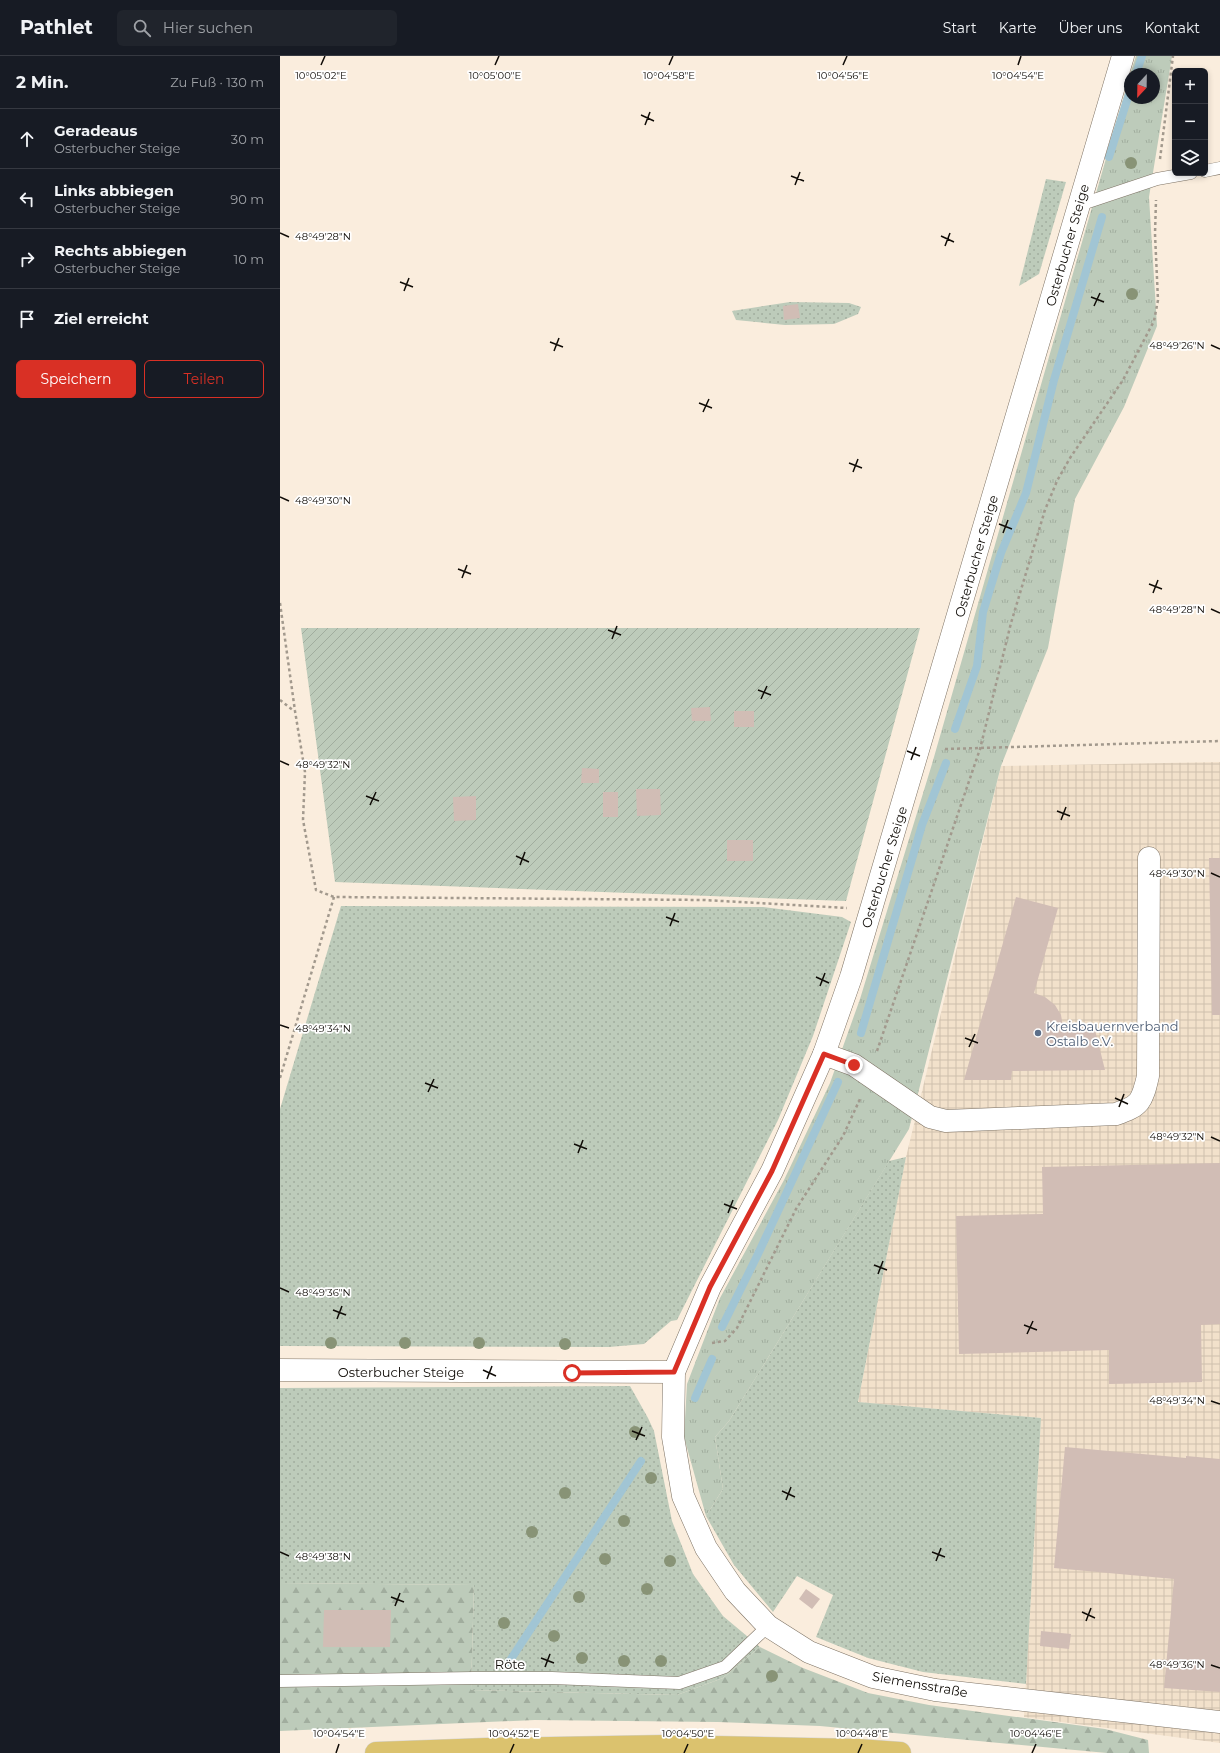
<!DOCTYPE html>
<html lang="de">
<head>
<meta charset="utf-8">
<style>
	:root { --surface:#171b24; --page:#20242c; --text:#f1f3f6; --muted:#9ea1a6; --line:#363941; --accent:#d93025 }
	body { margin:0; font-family:Montserrat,sans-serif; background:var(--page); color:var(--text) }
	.controls { position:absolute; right:12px; top:12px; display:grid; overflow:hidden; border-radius:6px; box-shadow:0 2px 6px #0003 }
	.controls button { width:36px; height:36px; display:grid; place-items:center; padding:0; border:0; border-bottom:1px solid var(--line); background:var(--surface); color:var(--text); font:20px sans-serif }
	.compass { position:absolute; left:844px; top:12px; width:36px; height:36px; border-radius:50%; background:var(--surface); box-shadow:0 2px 6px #0003; rotate:202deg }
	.stop { position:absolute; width:12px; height:12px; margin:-9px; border:3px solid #d93025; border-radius:50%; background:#fff }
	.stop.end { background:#d93025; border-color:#fff; box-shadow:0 1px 4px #0008 }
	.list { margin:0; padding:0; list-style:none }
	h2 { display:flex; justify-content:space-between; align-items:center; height:52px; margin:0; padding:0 16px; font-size:17px }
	h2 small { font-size:13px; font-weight:400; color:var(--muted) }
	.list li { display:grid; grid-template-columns:26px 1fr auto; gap:12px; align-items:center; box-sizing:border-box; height:60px; padding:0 16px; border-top:1px solid var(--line) }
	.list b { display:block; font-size:15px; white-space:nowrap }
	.list p { margin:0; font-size:13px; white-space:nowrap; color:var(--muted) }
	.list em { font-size:13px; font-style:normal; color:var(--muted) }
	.actions { display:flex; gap:8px; padding:12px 16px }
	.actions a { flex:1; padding:9px 0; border:1px solid var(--accent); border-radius:6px; text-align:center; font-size:14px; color:var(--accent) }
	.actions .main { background:var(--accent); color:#fff }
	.icon { flex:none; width:22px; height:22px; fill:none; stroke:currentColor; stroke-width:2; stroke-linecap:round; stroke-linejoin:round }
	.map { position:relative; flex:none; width:940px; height:1697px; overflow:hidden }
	header { display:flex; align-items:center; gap:24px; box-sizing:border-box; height:56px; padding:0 20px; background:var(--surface); border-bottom:1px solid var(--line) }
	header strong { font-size:19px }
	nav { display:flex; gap:22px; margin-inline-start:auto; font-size:14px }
	.search { width:280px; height:36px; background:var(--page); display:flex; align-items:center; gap:10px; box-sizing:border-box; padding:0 14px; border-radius:6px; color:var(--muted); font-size:15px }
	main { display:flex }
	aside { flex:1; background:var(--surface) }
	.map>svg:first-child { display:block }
</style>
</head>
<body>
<header>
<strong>Pathlet</strong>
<div class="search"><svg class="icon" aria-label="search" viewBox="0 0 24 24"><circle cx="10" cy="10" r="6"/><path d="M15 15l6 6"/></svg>Hier suchen</div>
<nav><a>Start</a><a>Karte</a><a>Über uns</a><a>Kontakt</a></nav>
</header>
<main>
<aside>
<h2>2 Min.<small>Zu Fuß · 130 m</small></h2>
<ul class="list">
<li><svg class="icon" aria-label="ahead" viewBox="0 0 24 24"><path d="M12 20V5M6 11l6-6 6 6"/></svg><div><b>Geradeaus</b><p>Osterbucher Steige</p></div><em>30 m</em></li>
<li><svg class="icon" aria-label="left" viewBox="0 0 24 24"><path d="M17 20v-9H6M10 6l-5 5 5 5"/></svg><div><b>Links abbiegen</b><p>Osterbucher Steige</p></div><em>90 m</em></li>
<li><svg class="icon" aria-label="right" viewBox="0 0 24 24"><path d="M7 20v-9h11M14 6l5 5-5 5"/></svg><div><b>Rechts abbiegen</b><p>Osterbucher Steige</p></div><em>10 m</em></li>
<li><svg class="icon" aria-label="arrive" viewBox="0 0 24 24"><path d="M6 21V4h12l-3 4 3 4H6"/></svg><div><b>Ziel erreicht</b></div></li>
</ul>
<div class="actions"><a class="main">Speichern</a><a>Teilen</a></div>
</aside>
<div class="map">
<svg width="940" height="1697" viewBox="0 0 940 1697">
	<defs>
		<pattern id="industrial-grid" width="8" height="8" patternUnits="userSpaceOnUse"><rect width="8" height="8" fill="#f2e1cb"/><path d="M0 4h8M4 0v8" fill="none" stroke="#cec0ad"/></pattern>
		<pattern id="grass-dots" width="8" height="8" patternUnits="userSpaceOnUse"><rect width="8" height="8" fill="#bdcbba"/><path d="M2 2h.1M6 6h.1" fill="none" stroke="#a1ad9e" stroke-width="1.8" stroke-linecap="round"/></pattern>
		<pattern id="forest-firs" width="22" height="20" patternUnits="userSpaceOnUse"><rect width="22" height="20" fill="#bdcbba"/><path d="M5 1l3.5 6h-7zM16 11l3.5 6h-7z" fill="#a1ad9e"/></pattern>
		<pattern id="park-tufts" width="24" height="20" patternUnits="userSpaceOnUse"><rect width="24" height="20" fill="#bdcbba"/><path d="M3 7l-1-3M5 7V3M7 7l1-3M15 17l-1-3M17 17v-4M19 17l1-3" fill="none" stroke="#a1ad9e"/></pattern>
		<pattern id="garden-furrows" width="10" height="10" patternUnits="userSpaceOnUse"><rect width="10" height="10" fill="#bdcbba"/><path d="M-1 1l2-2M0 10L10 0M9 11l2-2" fill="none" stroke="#a1ad9e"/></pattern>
	</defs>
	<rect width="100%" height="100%" fill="#faeddd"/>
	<path fill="url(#industrial-grid)" d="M940,706V1687L744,1661L761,1362L578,1346L626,1101L721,710Z"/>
	<g fill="url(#grass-dots)">
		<path d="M766,123L786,126L759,218L739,230Z"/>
		<path d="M510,246L569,247L581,251L578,258L554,268L505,269L456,264L452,255Z"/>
		<path d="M61,850L483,851L562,861L571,866L533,980L498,1064L397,1264L391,1265L364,1288L329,1291L0,1290V1053Z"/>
		<path d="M626,1101L578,1346L761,1362L746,1628L643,1616L588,1602L536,1581L553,1539L517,1520L493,1556L454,1509L426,1460L443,1433L435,1381L449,1365L609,1105Z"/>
		<path d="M350,1330L368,1362L374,1375L392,1465L413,1518L443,1560L480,1591L443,1622L397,1639L191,1634L194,1529L0,1527V1332Z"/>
	</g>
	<path fill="url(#forest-firs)" d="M0,1527L194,1529L191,1634L397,1639L443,1622L480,1591L523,1612L588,1637L649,1649L825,1673L868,1684L869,1697H827L540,1670L438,1666L255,1664L0,1675Z"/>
	<path fill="url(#park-tufts)" d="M856,0H892L869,141L877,270L844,351L795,443L768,592L721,710L629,1073L449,1365L435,1381L443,1433L426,1460L404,1381L407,1328L440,1242L504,1124L550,1027L580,943L652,708L850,19V42H874V18H850Z"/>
	<path fill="url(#garden-furrows)" d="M21,572H640L566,845L55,826Z"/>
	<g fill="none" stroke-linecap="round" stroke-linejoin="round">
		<g stroke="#a1c5d4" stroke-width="8">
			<path d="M856,18L862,0"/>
			<path d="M829,101L850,35"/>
			<path d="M675,673L697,610L703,556L721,497L746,437L774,324L822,161"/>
			<path d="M581,977L642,769L666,707"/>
			<path d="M442,1271L478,1198L558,1026"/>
			<path d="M415,1342L432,1303"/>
			<path d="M229,1606L361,1405"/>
		</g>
	</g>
	<g fill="#d1bdb5">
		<path d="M518,248L520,262L504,264L503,250Z"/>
		<path d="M430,651L431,665H412L411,652Z"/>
		<rect x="454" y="655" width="20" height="16"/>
		<path d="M302,712L319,713V727H301Z"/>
		<path d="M356,733H380L381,759L357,760Z"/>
		<rect x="323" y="736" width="15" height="25"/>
		<path d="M196,740V764L174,765L173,741Z"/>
		<rect x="447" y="784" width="26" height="21"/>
		<path d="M929,802H940V959H932Z"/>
		<path d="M736,841L778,852L754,937L765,941L775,949L781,959L783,971L814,970L825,1014L732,1015L731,1024H684Z"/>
		<path d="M940,1107V1268L921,1269L922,1326L829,1328V1294L679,1298L676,1160L763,1158L762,1111Z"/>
		<path d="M785,1391L906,1402V1400L940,1403V1636L884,1632L894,1523L774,1512Z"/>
		<path d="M526,1533L540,1543L532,1553L519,1543Z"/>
		<path d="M44,1554H111L110,1591H43Z"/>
		<path d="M761,1575L791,1578L789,1593L760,1590Z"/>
	</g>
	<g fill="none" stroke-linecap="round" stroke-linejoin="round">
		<defs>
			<g id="service">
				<path d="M925,115L940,112"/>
				<path d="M799,149L877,123L911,117"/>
				<path d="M0,1625L193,1622H272L399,1627L445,1611L488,1570"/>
			</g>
			<g id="minor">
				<path d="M843,0L571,921L544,998L492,1115L430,1231L394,1316L393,1381L403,1440L426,1492L455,1535L488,1570L529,1596L593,1621L655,1634L940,1666"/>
				<path d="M544,998L574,1009L650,1061L666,1065L836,1058C860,1050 862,1046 868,1020L869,802"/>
				<path d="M0,1314L394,1316"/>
			</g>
			<path id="trunk" d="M96,1697L206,1693L385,1690L578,1694L620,1697"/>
		</defs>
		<use href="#service" stroke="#7e7365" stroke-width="13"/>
		<use href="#minor" stroke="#7e7365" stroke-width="23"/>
		<use href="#trunk" stroke="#d4d3d2" stroke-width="23"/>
		<g stroke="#a2998d" stroke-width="2.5" stroke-dasharray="3 3" stroke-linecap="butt">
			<path d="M880,103L893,0"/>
			<path d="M0,547L15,655L25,716L23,764L36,834L54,841L424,844L567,852"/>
			<path d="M0,644L14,655"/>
			<path d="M665,693L940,685"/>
			<path d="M597,995L700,693L731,567L765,454L777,425L790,402L843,324L874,265L878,244L875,178L876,144"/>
			<path d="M0,1022L54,841"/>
			<path d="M432,1287L445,1285L457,1272L516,1153L563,1080L580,1043"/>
		</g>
		<use href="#service" stroke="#fff" stroke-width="12"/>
		<use href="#minor" stroke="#fff" stroke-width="22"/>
		<use href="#trunk" stroke="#dbc26e" stroke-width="22"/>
	</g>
	<g fill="#889376">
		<circle cx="851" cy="107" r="6"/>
		<circle cx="852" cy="238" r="6"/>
		<circle cx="51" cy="1287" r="6"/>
		<circle cx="125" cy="1287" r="6"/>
		<circle cx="199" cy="1287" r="6"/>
		<circle cx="285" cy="1288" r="6"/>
		<circle cx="355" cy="1376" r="6"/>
		<circle cx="371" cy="1422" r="6"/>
		<circle cx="285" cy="1437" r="6"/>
		<circle cx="344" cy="1465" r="6"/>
		<circle cx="252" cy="1476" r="6"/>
		<circle cx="325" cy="1503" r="6"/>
		<circle cx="390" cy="1505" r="6"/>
		<circle cx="367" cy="1533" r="6"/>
		<circle cx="299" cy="1541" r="6"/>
		<circle cx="224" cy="1567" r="6"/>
		<circle cx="274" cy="1580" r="6"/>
		<circle cx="302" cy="1602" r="6"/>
		<circle cx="344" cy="1605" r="6"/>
		<circle cx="381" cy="1605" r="6"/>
		<circle cx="492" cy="1620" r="6"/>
	</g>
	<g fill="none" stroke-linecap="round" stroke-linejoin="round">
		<path stroke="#d93025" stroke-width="5" d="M292,1317L394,1316L430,1231L492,1115L544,998L574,1009"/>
	</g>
	<path fill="none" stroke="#0f0b06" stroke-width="1.5" d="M41,9L45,0M215,9L219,0M389,9L393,0M563,9L567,0M738,9L741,0M361,59L374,65M365,69L370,56M511,120L524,125M515,129L520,116M0,177L9,181M661,180L674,186M665,190L670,177M120,226L133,231M124,235L129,222M811,241L824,246M814,250L820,237M270,286L283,291M931,289L940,293M274,295L279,282M419,347L432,352M423,356L429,343M569,407L582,412M573,416L578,403M0,441L9,445M719,468L732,473M723,477L728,464M178,513L191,518M182,522L187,509M869,528L882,533M873,537L878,524M931,553L940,557M328,574L341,579M332,583L337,570M478,634L491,639M481,643L487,630M627,695L640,700M631,704L636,691M0,705L9,709M86,740L99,745M90,749L96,736M777,755L790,760M781,764L786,751M236,800L249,806M240,809L245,796M931,817L940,821M386,861L399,866M390,870L395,857M536,921L549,927M540,930L545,917M0,969L9,972M685,982L698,987M689,991L695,978M145,1027L158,1032M148,1036L154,1023M835,1042L848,1048M839,1051L844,1038M931,1081L940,1085M294,1088L307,1093M298,1097L303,1084M444,1148L457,1153M448,1157L453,1144M594,1209L607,1214M598,1218L603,1205M0,1232L9,1236M53,1254L66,1259M57,1263L62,1250M744,1269L757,1274M747,1278L753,1265M203,1314L216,1320M207,1323L212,1310M931,1345L940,1348M352,1375L365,1380M356,1384L362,1371M502,1435L515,1441M506,1444L511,1431M0,1496L9,1500M652,1496L665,1501M656,1505L661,1492M111,1541L124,1546M115,1550L120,1537M802,1556L815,1562M806,1565L811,1552M261,1602L274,1607M931,1609L940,1612M265,1611L270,1598M56,1697L59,1688M230,1697L234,1688M404,1697L408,1688M578,1697L582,1688M752,1697L756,1688"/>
	<circle fill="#5c6f8a" stroke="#fff" stroke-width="1.5" cx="758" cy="977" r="4"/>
	<g text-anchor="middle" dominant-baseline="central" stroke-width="3.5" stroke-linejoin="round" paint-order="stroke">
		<g font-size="13" fill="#0f0b06" stroke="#fff">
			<text transform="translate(787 189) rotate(-74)">Osterbucher Steige</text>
			<text transform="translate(696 500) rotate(-74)">Osterbucher Steige</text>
			<text transform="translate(604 811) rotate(-73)">Osterbucher Steige</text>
			<text x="121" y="1316">Osterbucher Steige</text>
			<text x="230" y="1608">Röte</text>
			<text transform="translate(640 1628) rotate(10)">Siemensstraße</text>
		</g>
		<g font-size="13" fill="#4e5e75" stroke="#fff" text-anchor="start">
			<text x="766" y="970">Kreisbauernverband<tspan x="766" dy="15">Ostalb e.V.</tspan></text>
		</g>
	</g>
	<g font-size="10" text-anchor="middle" fill="#0f0b06" stroke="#fff" stroke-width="3.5" stroke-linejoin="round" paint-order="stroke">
		<text x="215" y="23">10°05'00"E</text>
		<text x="41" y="23">10°05'02"E</text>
		<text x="389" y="23">10°04'58"E</text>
		<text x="563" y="23">10°04'56"E</text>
		<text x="738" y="23">10°04'54"E</text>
		<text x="43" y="184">48°49'28"N</text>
		<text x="897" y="293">48°49'26"N</text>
		<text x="43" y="448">48°49'30"N</text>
		<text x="897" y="557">48°49'28"N</text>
		<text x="43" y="712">48°49'32"N</text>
		<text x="897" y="821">48°49'30"N</text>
		<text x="43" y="976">48°49'34"N</text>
		<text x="897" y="1084">48°49'32"N</text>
		<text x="43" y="1240">48°49'36"N</text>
		<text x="897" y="1348">48°49'34"N</text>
		<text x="43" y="1504">48°49'38"N</text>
		<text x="897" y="1612">48°49'36"N</text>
		<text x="59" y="1681">10°04'54"E</text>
		<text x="234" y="1681">10°04'52"E</text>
		<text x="408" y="1681">10°04'50"E</text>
		<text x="582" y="1681">10°04'48"E</text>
		<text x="756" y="1681">10°04'46"E</text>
	</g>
</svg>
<div class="controls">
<button>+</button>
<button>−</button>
<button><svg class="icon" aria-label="layers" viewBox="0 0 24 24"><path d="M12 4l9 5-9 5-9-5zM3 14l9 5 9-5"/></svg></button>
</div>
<svg class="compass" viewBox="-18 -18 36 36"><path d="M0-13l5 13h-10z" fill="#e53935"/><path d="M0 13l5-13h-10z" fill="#9ea1a6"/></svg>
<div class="stop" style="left:292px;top:1317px"></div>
<div class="stop end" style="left:574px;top:1009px"></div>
</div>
</main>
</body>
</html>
